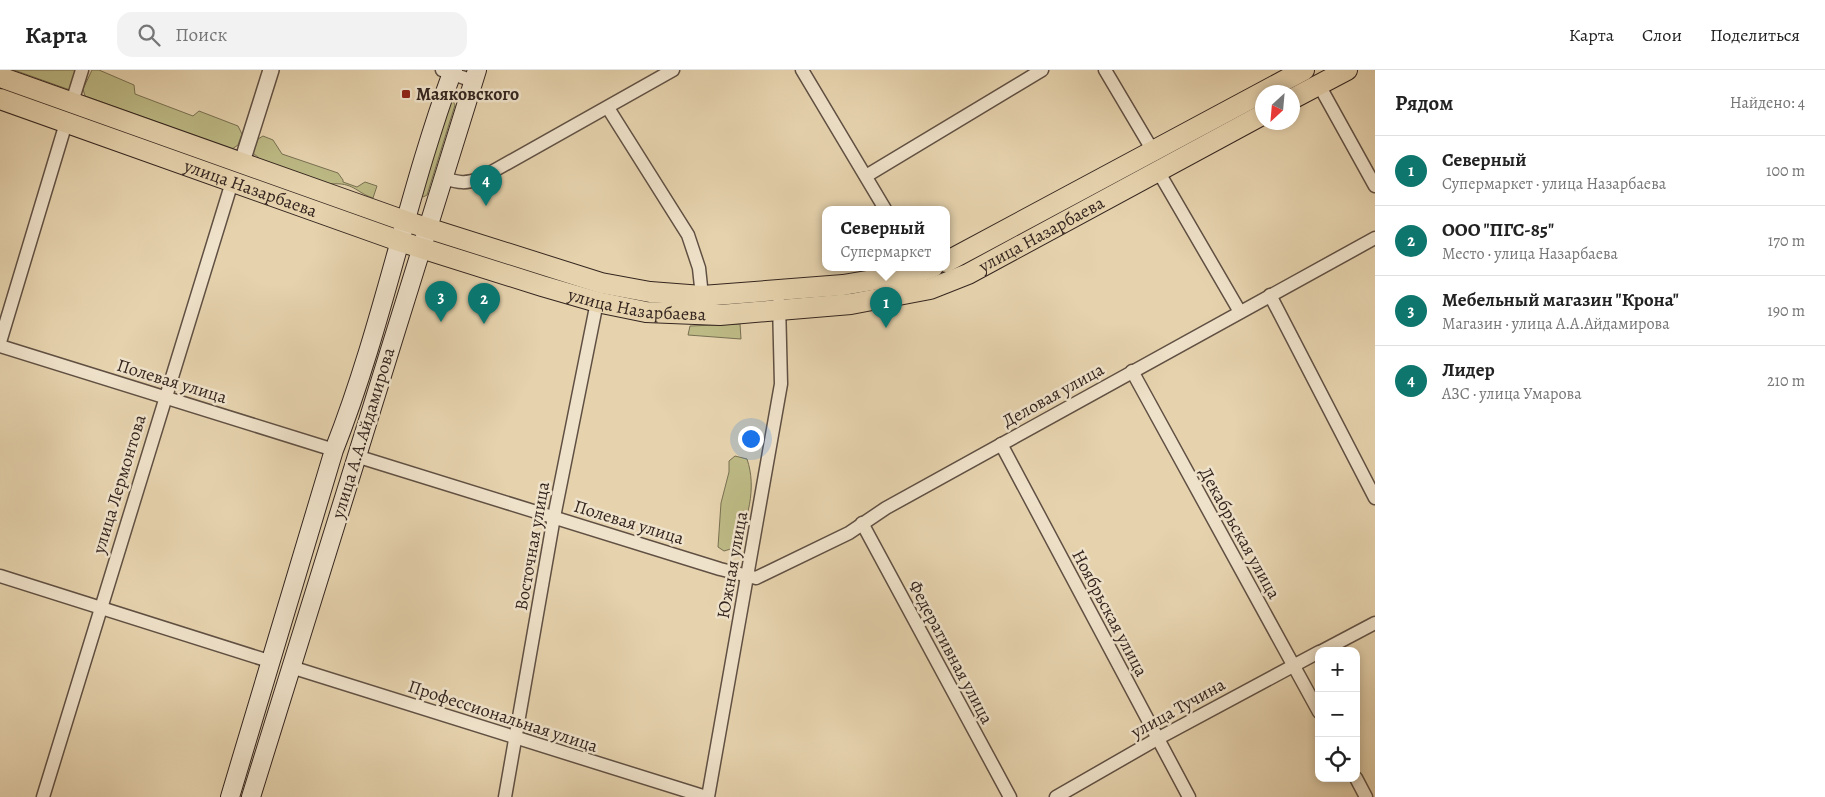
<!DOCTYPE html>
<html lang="ru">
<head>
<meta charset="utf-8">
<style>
	:root { --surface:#fff; --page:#f2f2f2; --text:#222; --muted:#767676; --line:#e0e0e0; --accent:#0f766e }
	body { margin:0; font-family:Alegreya,serif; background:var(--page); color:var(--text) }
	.controls { position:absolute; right:15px; bottom:15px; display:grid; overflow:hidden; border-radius:10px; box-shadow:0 2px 8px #0003 }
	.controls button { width:45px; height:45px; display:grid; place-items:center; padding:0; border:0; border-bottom:1px solid var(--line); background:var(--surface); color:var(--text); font:25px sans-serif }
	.compass { position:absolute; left:1255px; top:15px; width:45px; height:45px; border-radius:50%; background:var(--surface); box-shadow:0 2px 8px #0003; rotate:206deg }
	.you { position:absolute; left:750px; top:368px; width:18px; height:18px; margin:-12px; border:4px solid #fff; border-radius:50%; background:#1a73e8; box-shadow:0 0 0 8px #1a73e833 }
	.badge { display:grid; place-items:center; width:32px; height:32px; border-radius:50%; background:var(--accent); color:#fff; font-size:16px; font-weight:700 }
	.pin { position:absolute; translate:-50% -41px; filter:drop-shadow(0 1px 2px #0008) }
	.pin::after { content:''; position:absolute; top:26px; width:18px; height:15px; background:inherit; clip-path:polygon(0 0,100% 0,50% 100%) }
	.popup { position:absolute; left:822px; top:136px; width:128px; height:65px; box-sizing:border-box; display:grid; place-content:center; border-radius:10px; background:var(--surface); filter:drop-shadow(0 1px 4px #0005); font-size:16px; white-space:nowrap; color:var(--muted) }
	.popup b { font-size:19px; color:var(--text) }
	.popup::after { content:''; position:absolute; left:50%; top:100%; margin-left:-10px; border:10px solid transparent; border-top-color:var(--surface) }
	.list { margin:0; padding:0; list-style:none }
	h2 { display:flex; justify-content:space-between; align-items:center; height:65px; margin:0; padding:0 20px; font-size:21px }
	h2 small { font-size:16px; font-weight:400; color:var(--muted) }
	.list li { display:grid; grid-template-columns:32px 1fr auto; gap:15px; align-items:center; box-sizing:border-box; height:70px; padding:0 20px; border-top:1px solid var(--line) }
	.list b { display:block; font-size:19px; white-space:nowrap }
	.list p { margin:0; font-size:16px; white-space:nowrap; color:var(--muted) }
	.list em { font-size:16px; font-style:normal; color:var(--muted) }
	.icon { flex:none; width:28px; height:28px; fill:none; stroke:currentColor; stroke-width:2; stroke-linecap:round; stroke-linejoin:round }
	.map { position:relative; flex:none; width:1375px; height:727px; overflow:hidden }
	header { display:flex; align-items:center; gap:30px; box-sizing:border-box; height:70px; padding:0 25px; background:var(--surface); border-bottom:1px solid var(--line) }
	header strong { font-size:24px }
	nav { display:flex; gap:28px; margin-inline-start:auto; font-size:18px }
	.search { width:350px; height:45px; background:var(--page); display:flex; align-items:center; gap:12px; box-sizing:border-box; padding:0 18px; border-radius:15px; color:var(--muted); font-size:19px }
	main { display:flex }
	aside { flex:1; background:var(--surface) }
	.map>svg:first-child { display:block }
</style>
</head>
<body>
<header>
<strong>Карта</strong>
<div class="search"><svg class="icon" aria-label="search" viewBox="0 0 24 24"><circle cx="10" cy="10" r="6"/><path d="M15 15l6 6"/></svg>Поиск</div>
<nav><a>Карта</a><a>Слои</a><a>Поделиться</a></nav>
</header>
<main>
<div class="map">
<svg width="1375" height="727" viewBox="0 0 1375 727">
	<rect width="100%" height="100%" fill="#e6d3ae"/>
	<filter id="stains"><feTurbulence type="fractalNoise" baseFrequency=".004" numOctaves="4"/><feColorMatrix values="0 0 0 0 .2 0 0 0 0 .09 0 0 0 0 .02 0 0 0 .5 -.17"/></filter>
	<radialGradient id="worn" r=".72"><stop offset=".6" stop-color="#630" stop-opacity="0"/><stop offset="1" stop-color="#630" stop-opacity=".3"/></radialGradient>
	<g fill="#bdba85" stroke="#787052">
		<path d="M14,0H77L70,20Z"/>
		<path d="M92,0H99L134,15L135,24L193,46L199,41L238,56L242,64L238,75L232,79L85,26L83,19Z"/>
		<path d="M453,31L455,35L427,125L423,127L422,126L449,33Z"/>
		<path d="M263,66L273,70L282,84L338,103L343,110V112L357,117L365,112L377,116L373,128C355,122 354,112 330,114L260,89L253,83L258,69Z"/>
		<path d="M740,254L741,269L688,265L690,256Z"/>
		<path d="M735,386L747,389C757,418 748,451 734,478L724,481L718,477L721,433L729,402V391Z"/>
	</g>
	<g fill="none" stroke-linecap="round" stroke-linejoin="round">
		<defs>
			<g id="minor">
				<path d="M442,0L473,11"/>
				<path d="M802,0L885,139"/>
				<path d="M1105,0L1153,81"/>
				<path d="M1319,15L1375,116"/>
				<path d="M72,32L82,0"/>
				<path d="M608,38L688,165L699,198L702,226"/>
				<path d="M1158,101L1240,242"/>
				<path d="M866,106L1042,0"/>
				<path d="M444,108C459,113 466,114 481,108L673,0"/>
				<path d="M1270,225L1375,428"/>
				<path d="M0,272L66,53"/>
				<path d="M0,276L334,380"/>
				<path d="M1132,301L1319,642"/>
				<path d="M1001,374L1189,727"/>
				<path d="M356,386L720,499L756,508L849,463L886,438L1375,168"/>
				<path d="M862,453L1010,727"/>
				<path d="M0,506L272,592"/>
				<path d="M1322,581L1375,553"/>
				<path d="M291,597L706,727"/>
				<path d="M1356,708L1366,727"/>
				<path d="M43,727L232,112"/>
				<path d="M505,727L554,447L597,232"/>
				<path d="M708,727L781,314L779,233"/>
				<path d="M1056,727L1157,669L1319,582"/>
			</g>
			<path id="tertiary" d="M242,92L271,0"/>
			<g id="secondary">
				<path d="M230,727L334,380C383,256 407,124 453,0"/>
				<path d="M251,727L477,0"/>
			</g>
			<g id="primary">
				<path d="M0,7L405,151L601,213L650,222L702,226L843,215L920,202L933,197"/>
				<path id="s1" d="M0,29L399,171L542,216L597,232L646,242L720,245L851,234L930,219L968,204L1262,45"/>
				<path d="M1292,29L1347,0"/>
				<path d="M946,192L1304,0"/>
			</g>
		</defs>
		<use href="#minor" stroke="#605043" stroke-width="15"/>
		<use href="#tertiary" stroke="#605043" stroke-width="18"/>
		<use href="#secondary" stroke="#34251f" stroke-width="20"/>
		<use href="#primary" stroke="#34251f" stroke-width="22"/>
		<use href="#minor" stroke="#efe2ca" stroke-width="12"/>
		<use href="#tertiary" stroke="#efe2ca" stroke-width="15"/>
		<use href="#secondary" stroke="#efe2ca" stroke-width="18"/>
		<use href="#primary" stroke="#e6d3ae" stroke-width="20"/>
	</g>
	<rect fill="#8f2418" stroke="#efe2ca" stroke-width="2" x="401" y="19" width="10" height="10" rx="2.5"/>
	<g text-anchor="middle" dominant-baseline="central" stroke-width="5" stroke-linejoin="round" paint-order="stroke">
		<g font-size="18" font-weight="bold" fill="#34251f" stroke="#efe2ca" text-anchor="start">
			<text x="416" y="24">Маяковского</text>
		</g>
		<g font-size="18" fill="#34251f" stroke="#efe2ca">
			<text stroke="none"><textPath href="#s1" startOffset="266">улица Назарбаева</textPath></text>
			<text stroke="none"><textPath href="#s1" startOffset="1091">улица Назарбаева</textPath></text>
			<text stroke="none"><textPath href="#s1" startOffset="671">улица Назарбаева</textPath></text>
			<text transform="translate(172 311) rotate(17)">Полевая улица</text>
			<text transform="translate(1053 325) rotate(-29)">Деловая улица</text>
			<text transform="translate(363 363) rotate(-73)">улица А.А.Айдамирова</text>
			<text transform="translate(119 414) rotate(-73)">улица Лермонтова</text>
			<text transform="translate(629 452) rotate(17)">Полевая улица</text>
			<text transform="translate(1240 463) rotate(61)">Декабрьская улица</text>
			<text transform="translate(532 476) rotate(-80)">Восточная улица</text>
			<text transform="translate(732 495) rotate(-80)">Южная улица</text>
			<text transform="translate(1110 543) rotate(62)">Ноябрьская улица</text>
			<text transform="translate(951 582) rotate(62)">Федеративная улица</text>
			<text transform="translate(1178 638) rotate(-29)">улица Тучина</text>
			<text transform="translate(503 646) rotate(18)">Профессиональная улица</text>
		</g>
	</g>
	<rect width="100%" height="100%" filter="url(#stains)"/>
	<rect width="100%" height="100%" fill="url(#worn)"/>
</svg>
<div class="controls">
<button>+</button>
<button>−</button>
<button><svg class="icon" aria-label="locate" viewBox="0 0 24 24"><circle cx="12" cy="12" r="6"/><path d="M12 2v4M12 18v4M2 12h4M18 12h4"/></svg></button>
</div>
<svg class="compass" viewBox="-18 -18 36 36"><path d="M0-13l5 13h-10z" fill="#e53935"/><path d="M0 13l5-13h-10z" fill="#767676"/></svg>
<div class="you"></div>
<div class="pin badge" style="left:886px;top:258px">1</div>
<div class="popup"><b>Северный</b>Супермаркет</div>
<div class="pin badge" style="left:484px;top:254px">2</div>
<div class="pin badge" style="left:441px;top:252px">3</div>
<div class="pin badge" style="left:486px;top:136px">4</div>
</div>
<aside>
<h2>Рядом<small>Найдено: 4</small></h2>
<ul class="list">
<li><span class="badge">1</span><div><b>Северный</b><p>Супермаркет · улица Назарбаева</p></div><em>100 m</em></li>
<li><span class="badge">2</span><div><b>ООО &quot;ПГС-85&quot;</b><p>Место · улица Назарбаева</p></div><em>170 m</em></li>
<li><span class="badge">3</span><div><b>Мебельный магазин &quot;Крона&quot;</b><p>Магазин · улица А.А.Айдамирова</p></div><em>190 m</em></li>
<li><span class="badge">4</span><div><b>Лидер</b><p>АЗС · улица Умарова</p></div><em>210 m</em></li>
</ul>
</aside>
</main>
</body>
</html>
